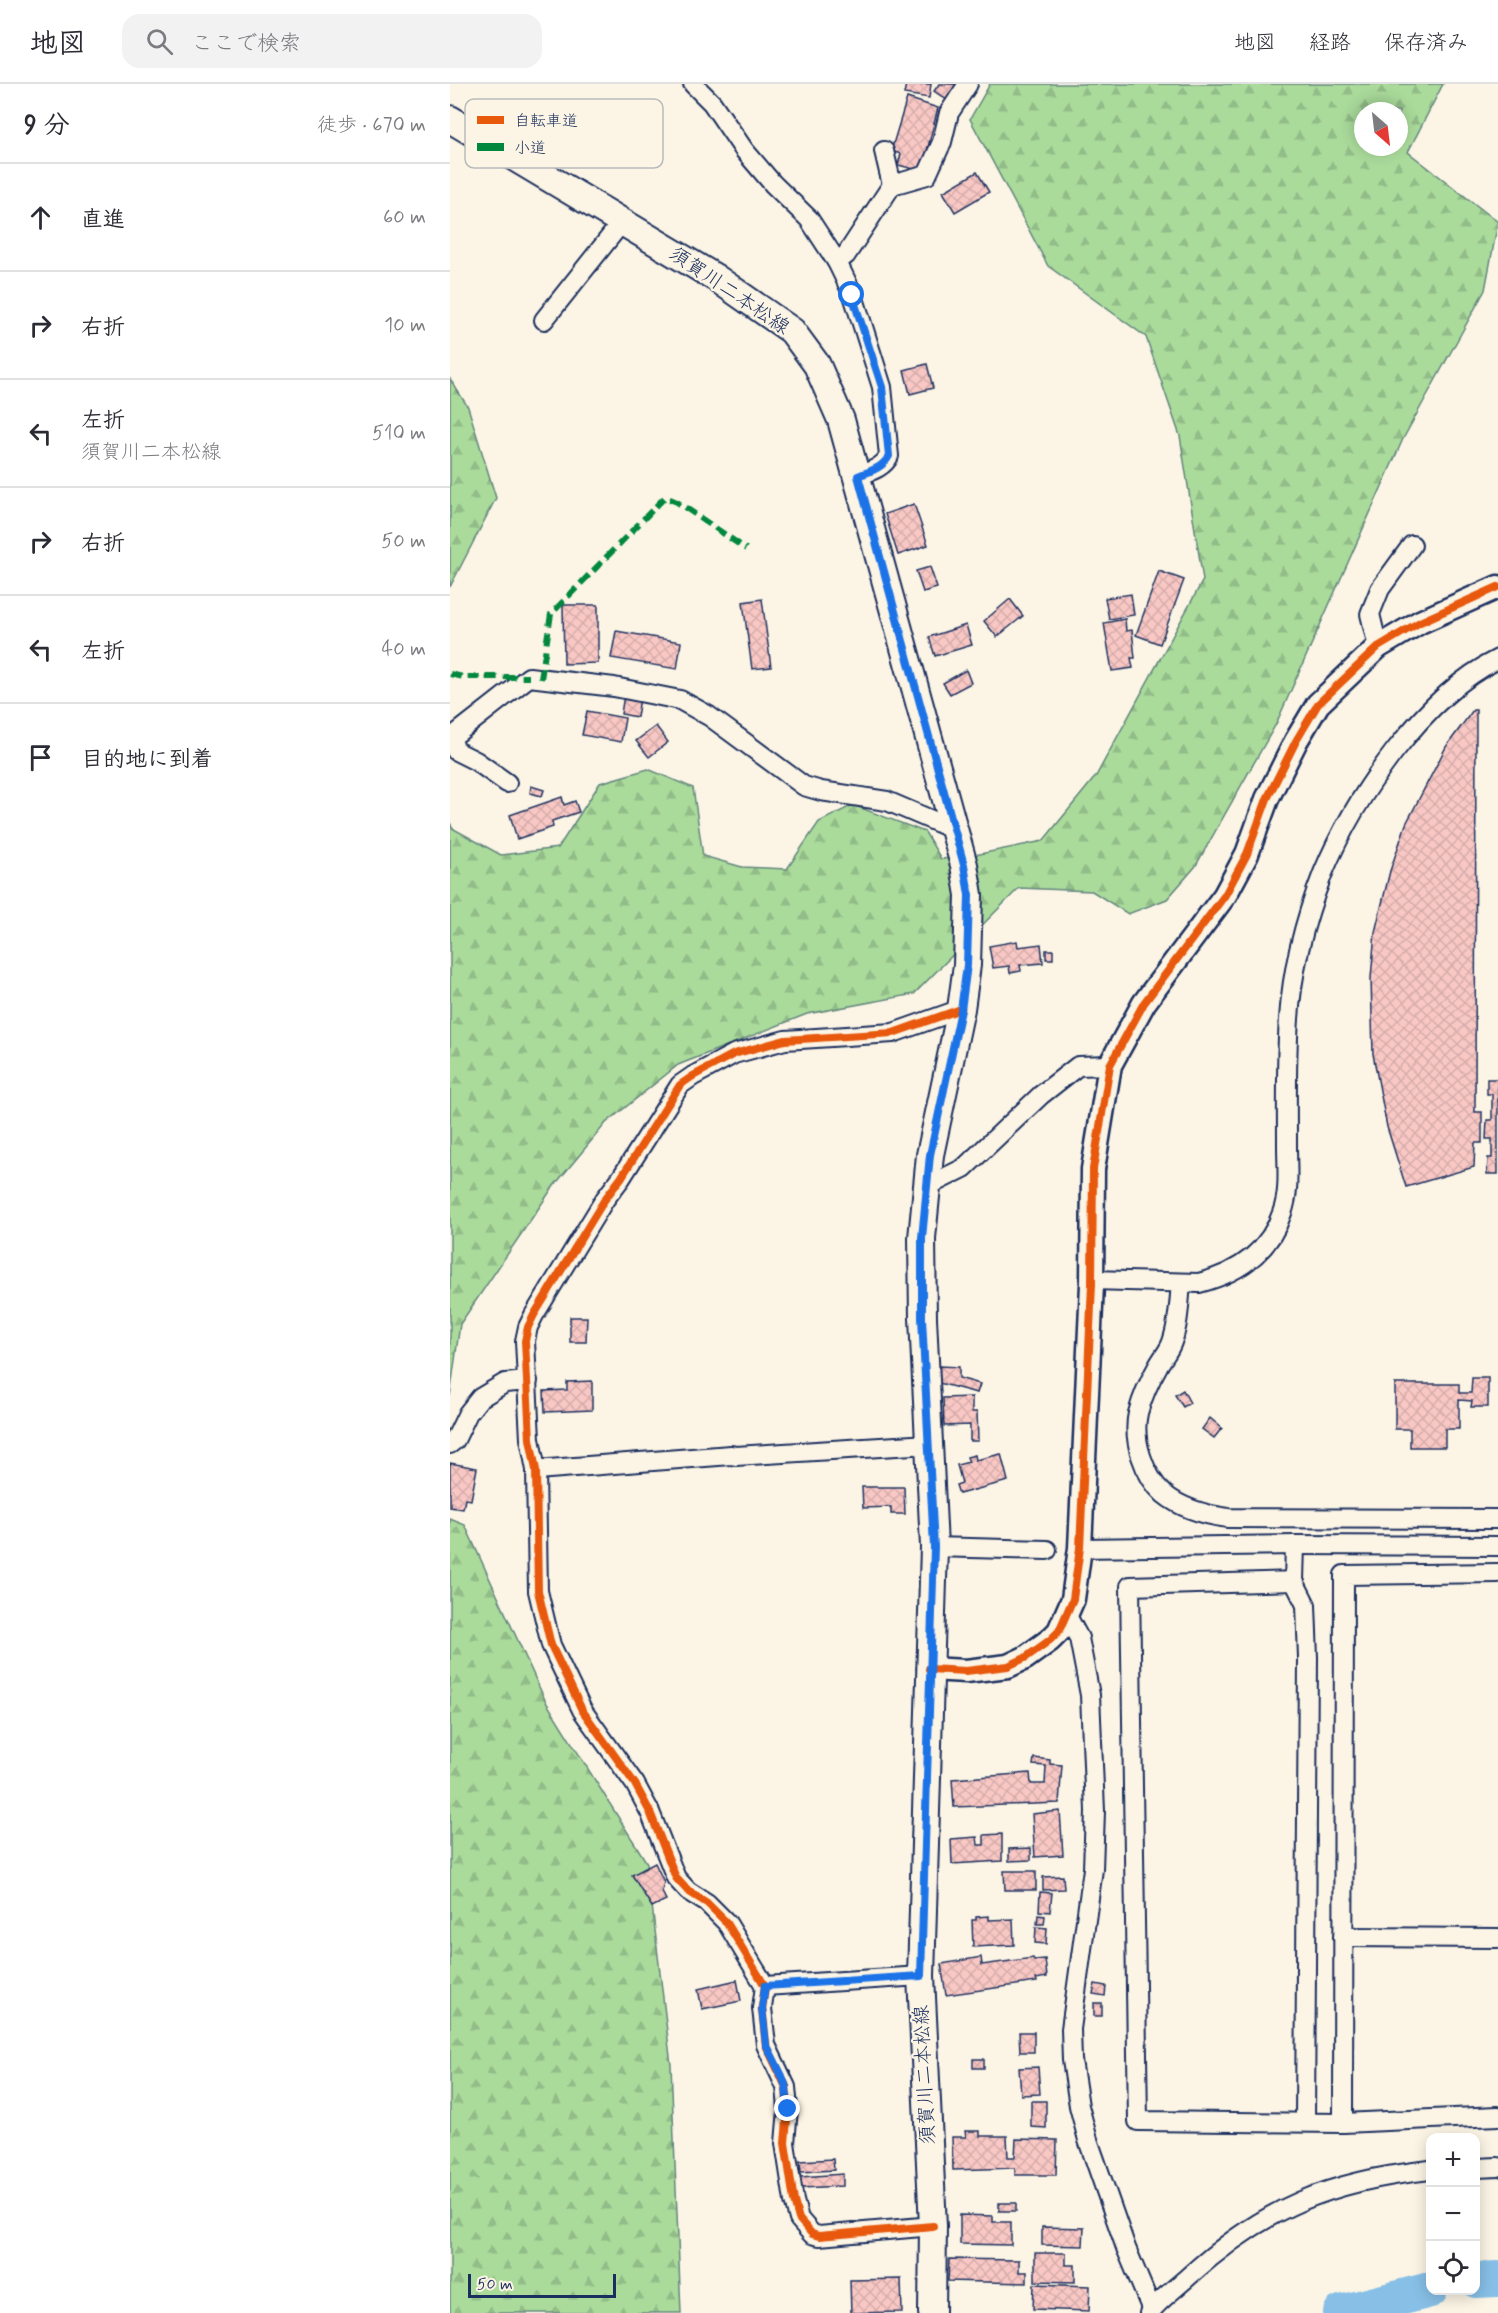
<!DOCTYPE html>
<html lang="ja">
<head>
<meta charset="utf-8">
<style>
	:root { --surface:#fff; --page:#f2f2f3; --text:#2b2b33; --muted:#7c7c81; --line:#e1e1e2 }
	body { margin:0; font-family:Mynerve,"Klee One",sans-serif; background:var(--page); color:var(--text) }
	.controls { position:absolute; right:18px; bottom:18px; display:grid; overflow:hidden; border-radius:12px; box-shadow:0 3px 15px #0003 }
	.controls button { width:54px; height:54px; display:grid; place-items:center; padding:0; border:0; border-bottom:2px solid var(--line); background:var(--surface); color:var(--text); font:30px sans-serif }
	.compass { position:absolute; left:904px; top:18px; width:54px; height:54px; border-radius:50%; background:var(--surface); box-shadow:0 3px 15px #0003; rotate:152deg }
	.scale { position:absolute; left:18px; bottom:15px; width:148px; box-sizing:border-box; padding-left:6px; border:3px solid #1b2f5e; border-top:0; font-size:16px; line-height:21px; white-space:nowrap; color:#1b2f5e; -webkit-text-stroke:4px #fcf5e5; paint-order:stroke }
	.stop { position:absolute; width:18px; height:18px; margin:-14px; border:4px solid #1a73e8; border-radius:50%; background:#fff }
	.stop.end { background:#1a73e8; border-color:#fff; box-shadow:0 2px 6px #0008 }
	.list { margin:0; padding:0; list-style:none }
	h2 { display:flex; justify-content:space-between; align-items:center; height:78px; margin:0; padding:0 24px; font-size:26px }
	h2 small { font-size:20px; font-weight:400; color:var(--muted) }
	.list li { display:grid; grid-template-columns:39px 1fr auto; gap:18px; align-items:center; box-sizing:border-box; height:108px; padding:0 24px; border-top:2px solid var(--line) }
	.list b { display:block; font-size:22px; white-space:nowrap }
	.list p { margin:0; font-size:20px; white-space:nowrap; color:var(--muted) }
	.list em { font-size:20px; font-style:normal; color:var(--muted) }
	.icon { flex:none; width:33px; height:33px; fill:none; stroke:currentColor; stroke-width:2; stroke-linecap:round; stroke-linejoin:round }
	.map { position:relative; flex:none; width:1048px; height:2229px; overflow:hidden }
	header { display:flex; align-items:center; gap:36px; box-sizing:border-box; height:84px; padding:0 30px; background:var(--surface); border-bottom:2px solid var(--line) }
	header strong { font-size:28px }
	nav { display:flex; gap:33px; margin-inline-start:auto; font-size:21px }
	.search { width:420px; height:54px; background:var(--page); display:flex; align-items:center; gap:15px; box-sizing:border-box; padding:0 21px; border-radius:18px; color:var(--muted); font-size:22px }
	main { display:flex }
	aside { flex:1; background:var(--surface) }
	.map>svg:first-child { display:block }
</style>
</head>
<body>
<header>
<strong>地図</strong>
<div class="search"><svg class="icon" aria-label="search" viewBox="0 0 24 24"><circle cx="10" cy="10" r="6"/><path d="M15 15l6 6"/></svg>ここで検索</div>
<nav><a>地図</a><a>経路</a><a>保存済み</a></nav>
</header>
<main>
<aside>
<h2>9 分<small>徒歩 · 670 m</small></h2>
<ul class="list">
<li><svg class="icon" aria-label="ahead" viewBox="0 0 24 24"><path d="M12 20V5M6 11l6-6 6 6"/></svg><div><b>直進</b></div><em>60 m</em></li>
<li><svg class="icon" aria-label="right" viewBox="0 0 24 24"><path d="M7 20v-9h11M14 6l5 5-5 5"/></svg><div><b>右折</b></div><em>10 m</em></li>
<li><svg class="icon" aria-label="left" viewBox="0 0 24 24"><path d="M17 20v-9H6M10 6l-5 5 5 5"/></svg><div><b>左折</b><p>須賀川二本松線</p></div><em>510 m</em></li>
<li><svg class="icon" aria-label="right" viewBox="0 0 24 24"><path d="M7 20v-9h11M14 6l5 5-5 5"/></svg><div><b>右折</b></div><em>50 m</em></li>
<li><svg class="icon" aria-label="left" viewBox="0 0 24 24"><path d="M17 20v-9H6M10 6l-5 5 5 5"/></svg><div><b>左折</b></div><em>40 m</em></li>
<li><svg class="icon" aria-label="arrive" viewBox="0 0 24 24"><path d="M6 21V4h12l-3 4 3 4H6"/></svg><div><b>目的地に到着</b></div></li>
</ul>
</aside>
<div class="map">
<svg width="1048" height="2229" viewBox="0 0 1048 2229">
	<defs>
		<pattern id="forest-firs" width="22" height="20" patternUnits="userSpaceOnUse" patternTransform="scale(1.5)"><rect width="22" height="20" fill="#aadb9b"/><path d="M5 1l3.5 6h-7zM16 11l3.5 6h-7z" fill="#92bc88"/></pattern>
		<pattern id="building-cross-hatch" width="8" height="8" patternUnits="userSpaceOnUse" patternTransform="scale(1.5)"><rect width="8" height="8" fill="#f9c8c4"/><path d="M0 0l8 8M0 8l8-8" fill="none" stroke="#d5acab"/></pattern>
	</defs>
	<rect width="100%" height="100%" fill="#fcf5e5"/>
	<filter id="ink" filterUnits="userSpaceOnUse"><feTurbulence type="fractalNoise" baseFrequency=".0167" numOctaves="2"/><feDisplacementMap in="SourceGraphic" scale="12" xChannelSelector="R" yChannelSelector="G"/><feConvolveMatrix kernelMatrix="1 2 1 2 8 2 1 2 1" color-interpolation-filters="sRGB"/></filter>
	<g filter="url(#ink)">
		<g fill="url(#forest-firs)" stroke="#62857c" stroke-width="1.5" fill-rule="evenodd">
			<path d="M540,0H993L958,68L1048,138L1035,206L953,355L826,640L745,783L717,815L678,830L642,807L569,804L464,910L357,930L228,981L156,1039L103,1103L10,1240L0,1312V738L2,744L51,771L108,764L150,699L198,685L243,704L253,772L292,783L337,785L369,738L403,721L475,748L491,775L515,773L593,757L646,692L753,496L730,352L696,253L598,182L520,35ZM913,27H949V63H913Z"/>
			<path d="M0,295L18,323L46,414L0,503Z"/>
			<path d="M0,1435L15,1441L96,1618L197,1779L221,1981L231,2229H0Z"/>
		</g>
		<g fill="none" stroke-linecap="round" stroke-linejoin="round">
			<g stroke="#87bfe6" stroke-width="36">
				<path d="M1026,2196L1048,2195"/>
				<path d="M891,2229L980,2206"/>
			</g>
		</g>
		<g fill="url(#building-cross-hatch)" stroke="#1b2f5e" stroke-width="1.5">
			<path d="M456,0H481L479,14L454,10Z"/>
			<path d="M489,0H508L497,16L484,7Z"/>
			<path d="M457,14L488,24L472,87L448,81L451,70L441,67Z"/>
			<path d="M527,88L539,108L505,128L493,108Z"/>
			<path d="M477,280L483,304L460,310L454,286Z"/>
			<path d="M464,420L478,461L448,471L435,430Z"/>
			<path d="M480,483L487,504L473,508L466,487Z"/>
			<path d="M709,487L734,496L710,560L686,551Z"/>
			<path d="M681,510L684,531L659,535L655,514Z"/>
			<path d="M312,515L321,583L302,585L293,518Z"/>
			<path d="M560,515L573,532L547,553L534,537Z"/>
			<path d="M113,521H148V579L114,580Z"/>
			<path d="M675,535L676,547L682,546L685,574H681L683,584L662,587L654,539Z"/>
			<path d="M516,541L522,561L485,572L479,553Z"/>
			<path d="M166,547L231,558L227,585L161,574Z"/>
			<path d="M516,586L521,599L500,610L493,599Z"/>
			<path d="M174,611L190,614L187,633L171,630Z"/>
			<path d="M1023,626H1026L1025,1028H1032V1059H1025L1024,1083L956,1103L937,1043L923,970L921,894L925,848L940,787L956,740L996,663Z"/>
			<path d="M137,627L175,634L171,658L132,651Z"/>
			<path d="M206,642L218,658L199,673L186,657Z"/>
			<path d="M81,702L94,706L92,712L80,709Z"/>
			<path d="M112,713L114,721L125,717L129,728L102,737L103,743L67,755L60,731Z"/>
			<path d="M567,857L568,863L591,860L593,879L570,881L571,887L560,889L559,882L543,884L539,862Z"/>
			<rect x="596" y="866" width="7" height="9"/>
			<path d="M1037,995H1048V1090H1037L1038,1074H1042V1055H1036L1037,1036H1042V1010H1037Z"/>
			<path d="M120,1233H137L136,1258H120Z"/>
			<path d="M489,1282L509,1283V1294L530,1300L527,1309L489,1299Z"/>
			<path d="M1022,1294H1038V1323H1021L1022,1317L1009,1316V1345H995V1363H960V1345H945V1300H1009V1309H1021Z"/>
			<path d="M142,1297V1326L95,1328L94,1307L117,1306V1298Z"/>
			<path d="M733,1306L740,1319L733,1323L725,1311Z"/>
			<path d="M522,1313V1328H527L528,1357H520V1341L494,1342L493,1314Z"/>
			<path d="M760,1334L772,1344L764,1354L752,1345Z"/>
			<path d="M551,1370L558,1397L509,1410L506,1401L512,1399L507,1381L519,1378L517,1373L525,1371L526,1376Z"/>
			<path d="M0,1379L27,1384L21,1416L15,1415L13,1425L0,1423Z"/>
			<path d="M412,1403H454L455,1430H441V1423L413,1424Z"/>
			<path d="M584,1674L600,1676V1680L612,1681L609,1719L504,1723L502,1695L580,1689L581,1700H595L596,1682L583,1681Z"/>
			<path d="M610,1727L613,1771L585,1773L582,1730Z"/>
			<path d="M552,1750V1777L502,1780L501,1755L527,1753L528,1761H534V1751Z"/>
			<path d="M581,1764V1776L559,1777V1765Z"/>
			<path d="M205,1779L214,1798L212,1808L216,1816L202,1823L182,1791Z"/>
			<path d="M554,1787H586V1806H555Z"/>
			<path d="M613,1792L614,1805L593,1806V1793Z"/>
			<path d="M590,1808L602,1809L600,1828L589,1827Z"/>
			<path d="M588,1831L595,1832L594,1840H587Z"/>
			<path d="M539,1832V1836L563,1835L564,1861L523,1863L522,1836H526V1833Z"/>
			<path d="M586,1843L597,1844L596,1860L585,1859Z"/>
			<path d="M531,1873L532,1881L583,1874L584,1876L595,1875L597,1893L586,1895L587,1898L496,1911L491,1880Z"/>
			<path d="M287,1896L291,1917L252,1925L248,1905Z"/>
			<path d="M645,1900L656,1902L655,1912L643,1910Z"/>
			<rect x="644" y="1919" width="8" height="13"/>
			<path d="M569,1948H584V1968H570Z"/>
			<rect x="523" y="1975" width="11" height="9"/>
			<path d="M588,1983L590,2010L571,2011L569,1984Z"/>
			<path d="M581,2017H596V2044L581,2043Z"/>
			<path d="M515,2047H530V2052H557L558,2073H565L566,2055L607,2056L606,2091H565V2084L503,2086L502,2053H516Z"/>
			<path d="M383,2075L384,2086L351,2088L350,2077Z"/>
			<path d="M393,2090V2102L351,2104L350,2093Z"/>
			<rect x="549" y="2119" width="17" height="8"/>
			<path d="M510,2131L543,2132V2138H561V2161L510,2160Z"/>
			<path d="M592,2143L634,2144L633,2162L592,2161Z"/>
			<path d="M585,2169H616V2181H625V2198L585,2197Z"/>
			<path d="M499,2175L569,2176V2188H577V2199L498,2197Z"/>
			<path d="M451,2195L452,2228L401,2229L400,2196Z"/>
			<path d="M584,2200L640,2202L639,2227L583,2225Z"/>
		</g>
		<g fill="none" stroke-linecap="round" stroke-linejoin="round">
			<defs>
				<g id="minor">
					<path d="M243,0L262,19L294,66L323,100L359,135L387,178L403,211L432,303L439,372C433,384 420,387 408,392"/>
					<path d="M442,101L477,91L492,58L499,29L518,0"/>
					<path d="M387,178L396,171L442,101L434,67"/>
					<path d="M94,236L172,138"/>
					<path d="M928,563L920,530L930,505L962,461"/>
					<path d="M57,699L26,677L6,667L1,654L79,593L164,603L230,616L259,632L354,702L371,707L437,717L505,746"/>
					<path d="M478,1102L514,1084L591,1011L628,982L660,981"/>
					<path d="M642,1196L749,1199C788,1189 819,1168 832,1129C840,1108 837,1084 837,1062C837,1019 836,977 839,935C842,885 855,835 873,789C904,714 974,611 1048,575"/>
					<path d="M731,1199C729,1219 729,1239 722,1258C719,1267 712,1274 708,1282C700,1296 692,1314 688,1329C682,1356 694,1392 714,1410C732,1425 756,1431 778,1434L1048,1435"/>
					<path d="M0,1360L5,1356L18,1329L30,1314L55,1299L78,1297"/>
					<path d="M86,1386L281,1371L286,1372L479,1360"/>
					<path d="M845,1461L844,1497L680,1502L688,2037L893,2039L1048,2032"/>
					<path d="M484,1463L597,1466"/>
					<path d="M630,1464L845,1461L1048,1462"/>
					<path d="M844,1497L856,1521L858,1574L855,2038"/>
					<path d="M616,1530L629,1554L640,1611L645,1727L643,1785L621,1945L622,1976L629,2022L638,2056L676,2164L702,2226"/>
					<path d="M893,1853L1048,1854"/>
					<path d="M315,1902L471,1892"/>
					<path d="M893,2039L894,1491L1048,1489"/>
					<path d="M1026,2084L1048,2083"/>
					<path d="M483,2142L369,2152L362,2150L349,2135L344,2117L335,2059L338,2025L336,2003L316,1961L312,1924L315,1902L277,1839L257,1819L238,1807L226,1794L200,1728L185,1700L132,1626L101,1561L88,1507L86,1386L80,1355L75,1257L78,1243L84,1231L155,1115L171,1094L230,1001L243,992L284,970L335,956L443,949L511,925"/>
					<path d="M699,2229C710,2215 726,2204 739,2192C815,2123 880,2097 980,2086"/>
				</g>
				<path id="tertiary" d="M479,1585L516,1587L558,1582L575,1574L600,1556L609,1547L623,1515L630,1464L642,1200L643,1085L660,981L694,919L775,811L797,770L817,715L846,657L868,620L928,563L970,538L1048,503"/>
				<path id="secondary" d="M0,35L266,194L342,247L367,281L391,336L514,781L519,811L517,881L511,925L480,1071L472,1154L473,1234L484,1463L471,1892L483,2142L482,2229"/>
			</defs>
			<use href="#minor" stroke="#1b2f5e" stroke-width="22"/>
			<use href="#tertiary" stroke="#1b2f5e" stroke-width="27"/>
			<use href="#secondary" stroke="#1b2f5e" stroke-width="30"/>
			<use href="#minor" stroke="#fcf5e5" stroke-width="18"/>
			<use href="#tertiary" stroke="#fcf5e5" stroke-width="22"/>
			<use href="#secondary" stroke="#fcf5e5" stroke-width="26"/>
			<g stroke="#00873e" stroke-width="6" stroke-dasharray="12 6" stroke-linecap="butt">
				<path d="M0,590L13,593H79"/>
				<path d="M91,595L101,530L215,413L227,418L296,465"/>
			</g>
			<defs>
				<g id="cycleway">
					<path d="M479,1585L516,1587L558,1582L575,1574L600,1556L609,1547L623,1515L630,1464L642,1200L643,1085L660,981L694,919L775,811L797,770L817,715L846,657L868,620L928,563L970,538L1048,503"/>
					<path d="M483,2142L369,2152L362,2150L349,2135L344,2117L335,2059L338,2025L336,2003L316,1961L312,1924L315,1902L277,1839L257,1819L238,1807L226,1794L200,1728L185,1700L132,1626L101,1561L88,1507L86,1386L80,1355L75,1257L78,1243L84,1231L155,1115L171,1094L230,1001L243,992L284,970L335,956L443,949L511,925"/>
				</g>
			</defs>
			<use href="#cycleway" stroke="#fcf5e5" stroke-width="11"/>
			<use href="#cycleway" stroke="#e8590c" stroke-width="8"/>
		</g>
	</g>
	<g fill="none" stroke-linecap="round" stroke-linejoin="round" filter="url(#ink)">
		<path stroke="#1a73e8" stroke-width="8" d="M338,2025L336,2003L332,1992L316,1960L312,1924L315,1902L471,1892L484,1463L472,1234V1154L480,1071L511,926L517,881L519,811L514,781L408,392C420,387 433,384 439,372L432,303L402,211"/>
	</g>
	<g text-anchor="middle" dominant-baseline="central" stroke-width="4.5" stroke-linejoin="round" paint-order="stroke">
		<g font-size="20" fill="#1b2f5e" stroke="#fcf5e5">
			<text transform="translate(279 207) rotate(34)">須賀川二本松線</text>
			<text transform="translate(475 1991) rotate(-93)">須賀川二本松線</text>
		</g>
	</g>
	<rect x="15" y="15" width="198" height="69" rx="9" fill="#fcf5e5" stroke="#b8babc" stroke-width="1.5"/>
	<rect x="27" y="32" width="27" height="8" fill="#e8590c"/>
	<rect x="27" y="59" width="27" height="8" fill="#00873e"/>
	<g font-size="16" fill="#1b2f5e">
		<text x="64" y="42">自転車道</text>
		<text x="64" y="69">小道</text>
	</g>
</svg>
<div class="controls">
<button>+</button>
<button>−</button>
<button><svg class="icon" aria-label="locate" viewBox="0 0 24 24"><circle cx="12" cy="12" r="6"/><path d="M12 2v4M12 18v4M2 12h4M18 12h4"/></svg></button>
</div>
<svg class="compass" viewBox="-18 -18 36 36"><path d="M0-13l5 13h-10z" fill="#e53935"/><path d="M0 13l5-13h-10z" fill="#7c7c81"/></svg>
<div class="scale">50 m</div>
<div class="stop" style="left:402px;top:211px"></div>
<div class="stop end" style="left:338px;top:2025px"></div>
</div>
</main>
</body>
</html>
